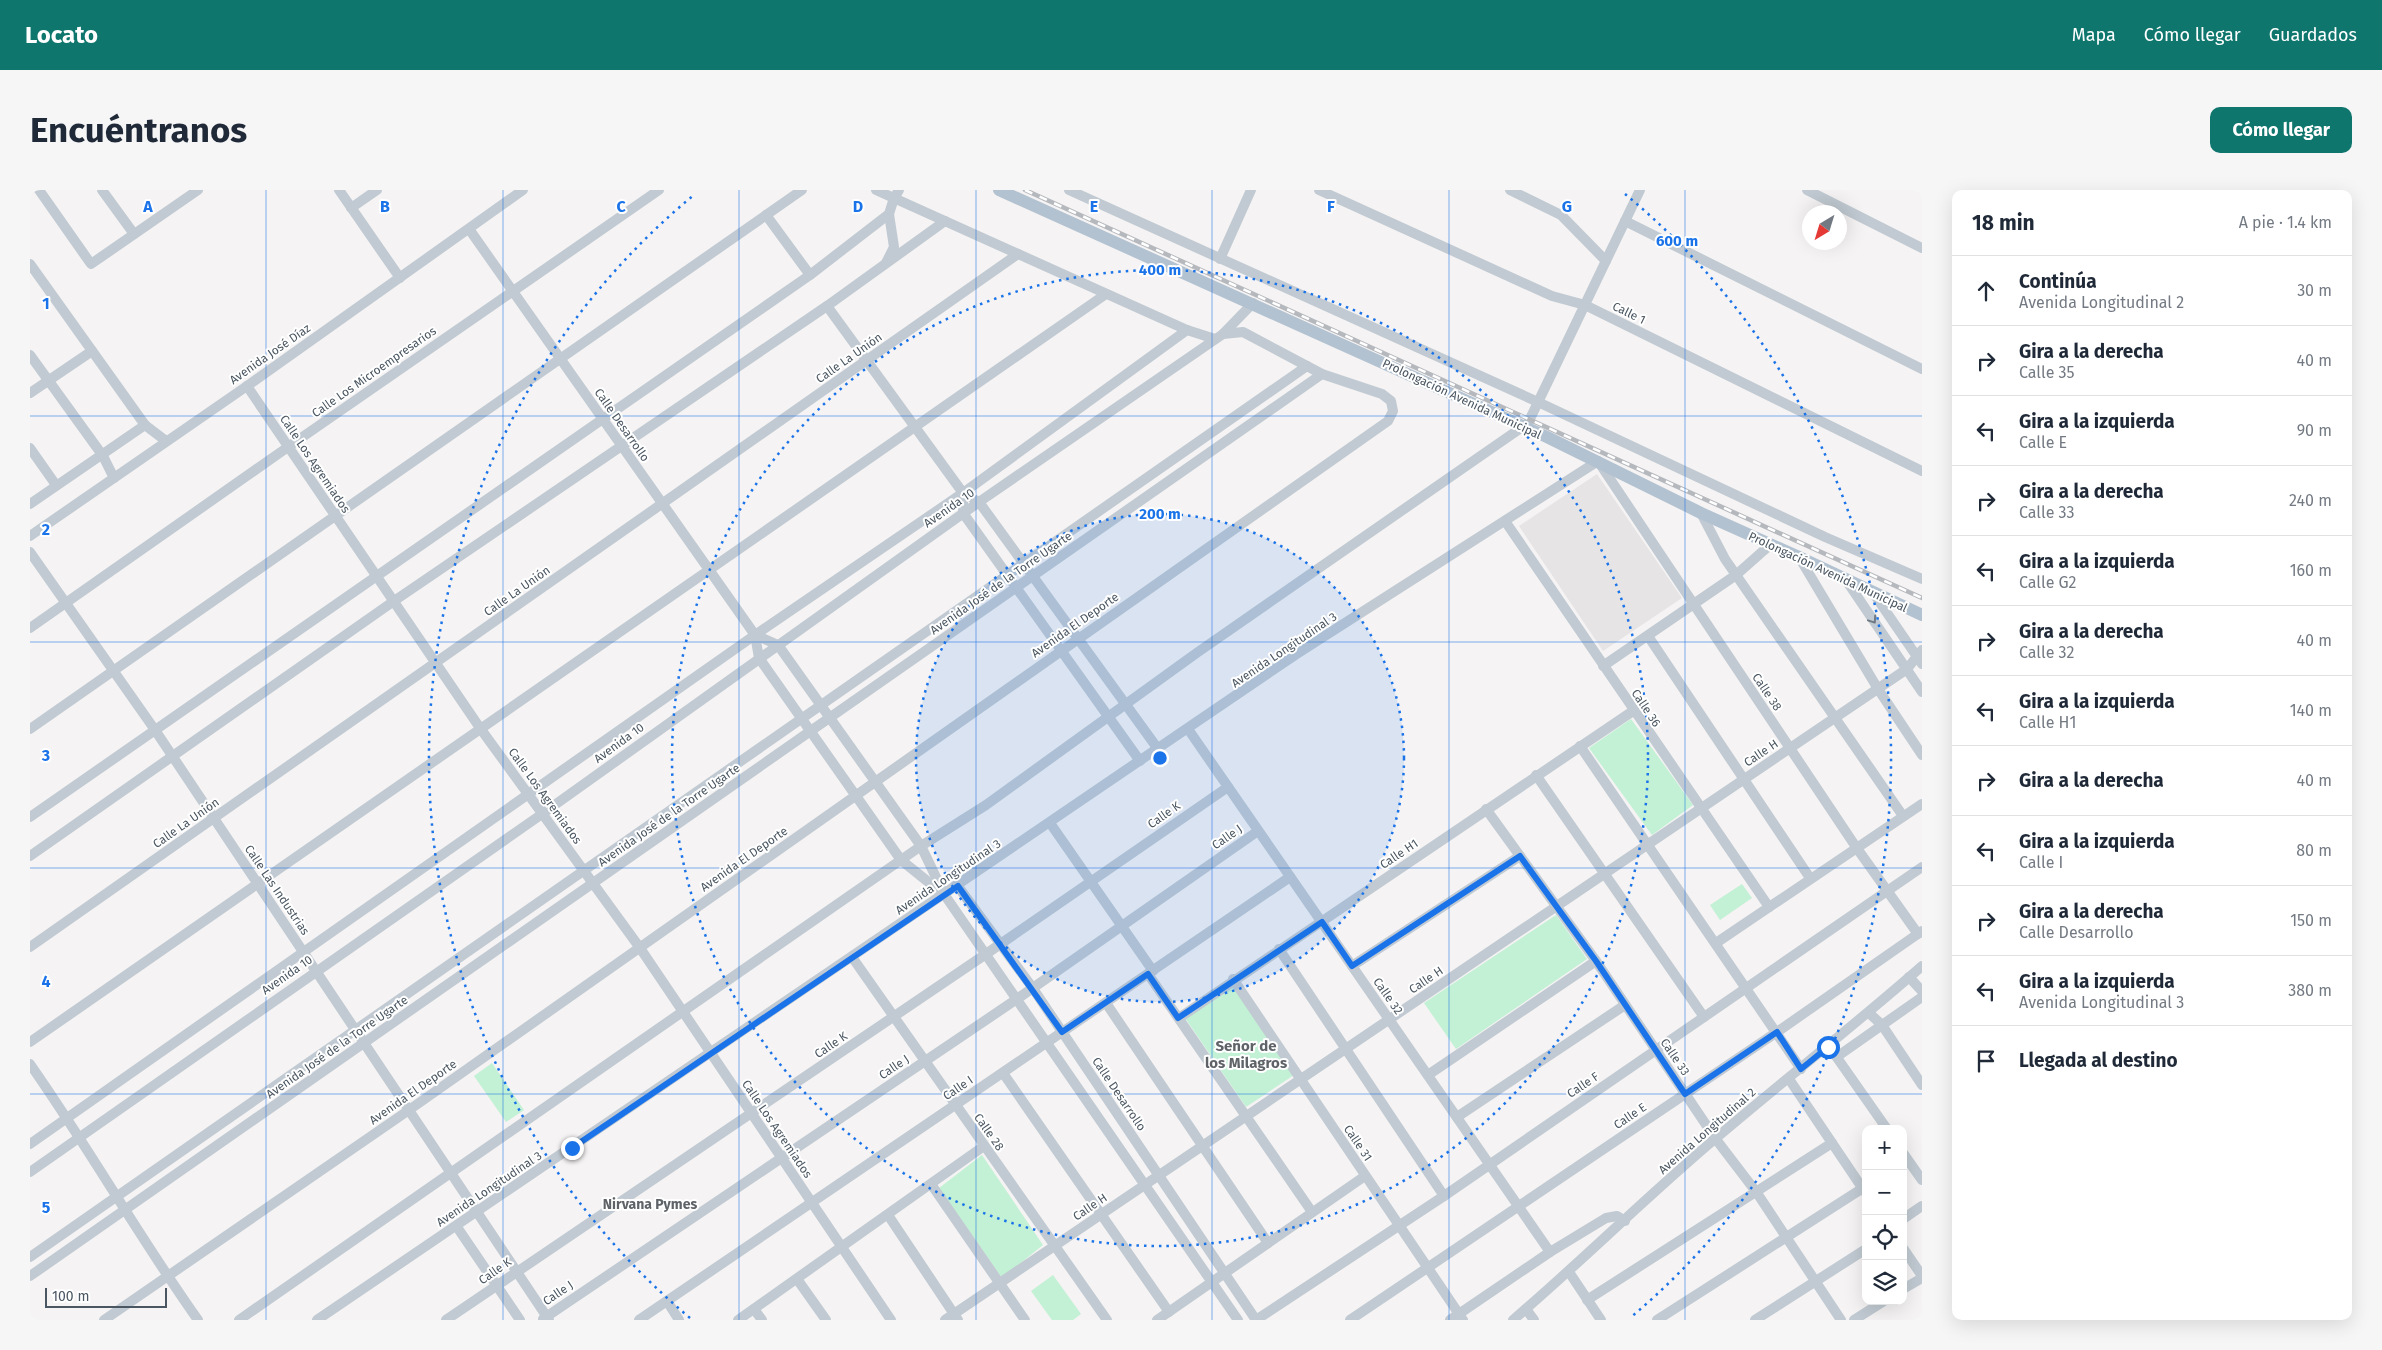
<!DOCTYPE html>
<html lang="es">
<head>
<meta charset="utf-8">
<style>
	:root { --surface:#fff; --page:#f6f6f7; --text:#1f2937; --muted:#747a83; --line:#e0e1e3; --accent:#0f766e }
	body { margin:0; font-family:"Fira Sans",sans-serif; background:var(--page); color:var(--text) }
	.controls { position:absolute; right:15px; bottom:15px; display:grid; overflow:hidden; border-radius:10px; box-shadow:0 5px 20px #0002 }
	.controls button { width:45px; height:45px; display:grid; place-items:center; padding:0; border:0; border-bottom:1px solid var(--line); background:var(--surface); color:var(--text); font:25px sans-serif }
	.compass { position:absolute; left:1772px; top:15px; width:45px; height:45px; border-radius:50%; background:var(--surface); box-shadow:0 5px 20px #0002; rotate:218deg }
	.scale { position:absolute; left:15px; bottom:12px; width:122px; box-sizing:border-box; padding-left:5px; border:2px solid #4a5661; border-top:0; font-size:14px; line-height:18px; white-space:nowrap; color:#4a5661; -webkit-text-stroke:4px #fff; paint-order:stroke }
	.stop { position:absolute; width:15px; height:15px; margin:-11px; border:4px solid #1a73e8; border-radius:50%; background:#fff }
	.stop.end { background:#1a73e8; border-color:#fff; box-shadow:0 1px 5px #0008 }
	.list { margin:0; padding:0; list-style:none }
	h2 { display:flex; justify-content:space-between; align-items:center; height:65px; margin:0; padding:0 20px; font-size:21px }
	h2 small { font-size:16px; font-weight:400; color:var(--muted) }
	.list li { display:grid; grid-template-columns:32px 1fr auto; gap:15px; align-items:center; box-sizing:border-box; height:70px; padding:0 20px; border-top:1px solid var(--line) }
	.list b { display:block; font-size:19px; white-space:nowrap }
	.list p { margin:0; font-size:16px; white-space:nowrap; color:var(--muted) }
	.list em { font-size:16px; font-style:normal; color:var(--muted) }
	.icon { flex:none; width:28px; height:28px; fill:none; stroke:currentColor; stroke-width:2; stroke-linecap:round; stroke-linejoin:round }
	.map { position:relative; flex:none; width:1892px; height:1130px; overflow:hidden; border-radius:10px }
	header { display:flex; align-items:center; gap:30px; box-sizing:border-box; height:70px; padding:0 25px; background:var(--accent); color:#fff }
	header strong { font-size:24px }
	nav { display:flex; gap:28px; margin-inline-start:auto; font-size:18px }
	.intro { display:flex; align-items:center; justify-content:space-between; box-sizing:border-box; height:120px; padding:0 30px }
	h1 { margin:0; font-size:35px }
	.button { padding:12px 22px; border-radius:10px; background:var(--accent); color:#fff; font-size:18px; font-weight:700 }
	main { display:flex; gap:30px; padding:0 30px }
	aside { flex:1; background:var(--surface); border-radius:10px; box-shadow:0 5px 20px #0002 }
	.map>svg:first-child { display:block }
</style>
</head>
<body>
<header>
<strong>Locato</strong>
<nav><a>Mapa</a><a>Cómo llegar</a><a>Guardados</a></nav>
</header>
<div class="intro"><h1>Encuéntranos</h1><a class="button">Cómo llegar</a></div>
<main>
<div class="map">
<svg width="1892" height="1130" viewBox="0 0 1892 1130">
	<rect width="100%" height="100%" fill="#f5f3f3"/>
	<path fill="#e6e4e5" d="M1567,284L1652,408L1573,461L1489,336Z"/>
	<g fill="#c3f1d5">
		<path d="M1601,529L1663,615L1622,645L1559,558Z"/>
		<path d="M1712,694L1722,708L1690,730L1680,715Z"/>
		<path d="M1526,725L1557,769L1426,859L1394,813Z"/>
		<path d="M1202,795L1264,885L1216,917L1155,828Z"/>
		<path d="M462,873L494,920L476,932L444,886Z"/>
		<path d="M952,965L1013,1055L972,1088L909,998Z"/>
		<path d="M1023,1085L1051,1124L1043,1130H1022L1001,1101Z"/>
	</g>
	<g fill="none" stroke-linecap="round" stroke-linejoin="round">
		<g stroke="#c1cad2" stroke-width="10">
			<path d="M9,0L61,74L168,0"/>
			<path d="M72,0L104,44"/>
			<path d="M309,0L370,88"/>
			<path d="M846,0L1157,140L1185,149"/>
			<path d="M1039,0L1508,212L1795,347L1892,389"/>
			<path d="M1289,0L1522,106L1555,115L1892,281"/>
			<path d="M1480,0L1531,25L1576,71"/>
			<path d="M1777,0L1892,58"/>
			<path d="M321,18L347,0"/>
			<path d="M736,25L780,85"/>
			<path d="M1595,31L1892,179"/>
			<path d="M439,39L725,445L729,468L871,670L912,703"/>
			<path d="M1190,69L1221,0"/>
			<path d="M856,73L864,57L859,24"/>
			<path d="M0,74L115,235"/>
			<path d="M797,116L933,303L949,312L1128,559"/>
			<path d="M0,165L73,266L84,288"/>
			<path d="M217,196L450,538L610,758L861,1130"/>
			<path d="M0,203L62,161"/>
			<path d="M0,258L26,295"/>
			<path d="M933,303V323L1110,571"/>
			<path d="M0,314L115,235L136,251"/>
			<path d="M1671,323L1695,369L1873,626"/>
			<path d="M1475,331L1739,717"/>
			<path d="M0,346L217,196L493,0"/>
			<path d="M0,362L125,540L519,1130"/>
			<path d="M1769,367L1848,499L1892,565"/>
			<path d="M1816,390L1892,502"/>
			<path d="M1844,404L1892,474"/>
			<path d="M0,438L258,257L629,0"/>
			<path d="M725,445L748,455L891,656L914,704L1208,1130"/>
			<path d="M1618,446L1780,688"/>
			<path d="M1573,476L1706,385L1741,354"/>
			<path d="M0,539L772,0"/>
			<path d="M1158,539L1520,1062"/>
			<path d="M1550,556L1771,879"/>
			<path d="M1506,585L1674,827"/>
			<path d="M1456,619L1566,771L1685,948L1727,1003L1811,1130"/>
			<path d="M0,627L780,85L859,24L864,8L869,0"/>
			<path d="M1020,633L1123,781"/>
			<path d="M0,666L364,411L797,116L915,31"/>
			<path d="M927,695L1002,797L1226,1130L1414,1006L1892,677"/>
			<path d="M1686,753L1892,614"/>
			<path d="M0,757L988,64"/>
			<path d="M1249,759L1414,1006"/>
			<path d="M822,767L1077,1130"/>
			<path d="M1322,776L1490,666"/>
			<path d="M1118,784L1282,1022"/>
			<path d="M1879,787L1892,801"/>
			<path d="M1203,789L1433,1130"/>
			<path d="M1076,813L1238,1053"/>
			<path d="M1839,823L1852,835L1892,895"/>
			<path d="M1149,828L1603,521"/>
			<path d="M0,852L1076,104"/>
			<path d="M1803,862L1857,939"/>
			<path d="M1808,866L1892,807"/>
			<path d="M0,874C59,958 109,1047 168,1130"/>
			<path d="M973,883L1139,1122"/>
			<path d="M1398,885L1566,771"/>
			<path d="M1759,889L1835,1002"/>
			<path d="M1427,927L1595,815"/>
			<path d="M0,954L725,445L933,303L1157,140"/>
			<path d="M1873,963L1892,990"/>
			<path d="M0,982L512,624L949,312L1193,144L1223,113"/>
			<path d="M901,994L995,1130"/>
			<path d="M858,1025L928,1130"/>
			<path d="M1873,1029L1892,1016"/>
			<path d="M427,1037L490,1130"/>
			<path d="M1873,1058L1892,1086"/>
			<path d="M0,1067L1277,176"/>
			<path d="M1539,1082L1571,1130"/>
			<path d="M0,1086L1292,184"/>
			<path d="M767,1089L796,1130"/>
			<path d="M1873,1099L1892,1088"/>
			<path d="M1557,1110L1802,953"/>
			<path d="M637,1111L649,1130"/>
			<path d="M724,1119L732,1130"/>
			<path d="M1496,1119L1504,1130"/>
			<path d="M513,1129L987,809L1228,641"/>
			<path d="M74,1130L379,920L1358,231L1363,221L1361,211L1352,204L1292,184L1213,142L1193,144"/>
			<path d="M209,1130L891,656L956,615L1168,462L1498,233L1610,0"/>
			<path d="M287,1130L1265,465L1568,271L1826,657L1888,744"/>
			<path d="M416,1130L956,764L1198,597"/>
			<path d="M609,1130L1260,687"/>
			<path d="M708,1130L954,956"/>
			<path d="M915,1130L1877,479L1892,460"/>
			<path d="M1127,1130L1335,986"/>
			<path d="M1320,1130L1747,842L1892,741"/>
			<path d="M1420,1130L1520,1062L1576,1028L1587,1026L1595,1031"/>
			<path d="M1483,1130C1552,1071 1616,1007 1686,948C1754,890 1825,835 1892,776"/>
			<path d="M1627,1130L1833,998"/>
			<path d="M1725,1130L1836,1059"/>
			<path d="M1824,1130L1854,1111"/>
		</g>
		<path stroke="#b3c2d1" stroke-width="12" d="M969,0L1517,247L1671,323L1769,367L1892,425"/>
		<defs>
			<path id="rail" d="M995,0L1892,408"/>
		</defs>
		<use href="#rail" stroke="#b5b8bd" stroke-width="4.5"/>
		<use href="#rail" stroke="#fff" stroke-width="2.5" stroke-dasharray="8" stroke-linecap="butt"/>
	</g>
	<defs><path id="oneway-chevron" d="M-2-3.5L2.5 0L-2 3.5" fill="none" stroke-width="1.6" stroke-linecap="round" stroke-linejoin="round" transform="scale(1.25)"/></defs>
	<use stroke="#6e7983" href="#oneway-chevron" transform="translate(1843 430) rotate(56)"/>
	<g fill="none" stroke-linecap="round" stroke-linejoin="round">
		<path stroke="#1a73e8" stroke-width="6" d="M542,958L928,696L1032,842L1118,784L1148,828L1292,732L1322,776L1490,666L1566,771L1655,904L1747,842L1771,879L1798,857"/>
	</g>
	<path fill="none" stroke="#1a73e8" stroke-width="1" stroke-opacity="0.55" d="M236,0V1130M473,0V1130M709,0V1130M946,0V1130M1182,0V1130M1419,0V1130M1655,0V1130M0,226H1892M0,452H1892M0,678H1892M0,904H1892"/>
	<circle cx="1130" cy="568" r="244" fill="#1a73e8" fill-opacity=".12"/>
	<g fill="none" stroke="#1a73e8" stroke-width="2.5" stroke-dasharray="2.5 5">
		<circle cx="1130" cy="568" r="244"/>
		<circle cx="1130" cy="568" r="488"/>
		<path d="M660 1128A731 731 0 0 1 665 4M1595 4A731 731 0 0 1 1600 1128"/>
	</g>
	<g text-anchor="middle" dominant-baseline="central" stroke-width="4" stroke-linejoin="round" paint-order="stroke">
		<g font-size="12" fill="#4a5661" stroke="#fff">
			<text transform="translate(1599 123) rotate(26)">Calle 1</text>
			<text transform="translate(240 164) rotate(-35)">Avenida José Díaz</text>
			<text transform="translate(819 168) rotate(-35)">Calle La Unión</text>
			<text transform="translate(344 182) rotate(-35)">Calle Los Microempresarios</text>
			<text transform="translate(1432 209) rotate(25)">Prolongación Avenida Municipal</text>
			<text transform="translate(592 235) rotate(55)">Calle Desarrollo</text>
			<text transform="translate(285 274) rotate(56)">Calle Los Agremiados</text>
			<text transform="translate(919 318) rotate(-35)">Avenida 10</text>
			<text transform="translate(1798 382) rotate(25)">Prolongación Avenida Municipal</text>
			<text transform="translate(971 393) rotate(-35)">Avenida José de la Torre Ugarte</text>
			<text transform="translate(487 401) rotate(-35)">Calle La Unión</text>
			<text transform="translate(1045 435) rotate(-35)">Avenida El Deporte</text>
			<text transform="translate(1254 460) rotate(-34)">Avenida Longitudinal 3</text>
			<text transform="translate(1737 502) rotate(56)">Calle 38</text>
			<text transform="translate(1616 518) rotate(56)">Calle 36</text>
			<text transform="translate(589 553) rotate(-36)">Avenida 10</text>
			<text transform="translate(1731 563) rotate(-34)">Calle H</text>
			<text transform="translate(515 606) rotate(54)">Calle Los Agremiados</text>
			<text transform="translate(639 625) rotate(-35)">Avenida José de la Torre Ugarte</text>
			<text transform="translate(1134 625) rotate(-35)">Calle K</text>
			<text transform="translate(156 633) rotate(-35)">Calle La Unión</text>
			<text transform="translate(1197 647) rotate(-35)">Calle J</text>
			<text transform="translate(1369 664) rotate(-34)">Calle H1</text>
			<text transform="translate(714 669) rotate(-35)">Avenida El Deporte</text>
			<text transform="translate(918 687) rotate(-34)">Avenida Longitudinal 3</text>
			<text transform="translate(247 700) rotate(56)">Calle Las Industrias</text>
			<text transform="translate(257 785) rotate(-35)">Avenida 10</text>
			<text transform="translate(1396 790) rotate(-34)">Calle H</text>
			<text transform="translate(1358 806) rotate(55)">Calle 32</text>
			<text transform="translate(801 855) rotate(-34)">Calle K</text>
			<text transform="translate(307 857) rotate(-35)">Avenida José de la Torre Ugarte</text>
			<text transform="translate(1645 867) rotate(56)">Calle 33</text>
			<text transform="translate(864 877) rotate(-34)">Calle J</text>
			<text transform="translate(1553 895) rotate(-34)">Calle F</text>
			<text transform="translate(928 898) rotate(-34)">Calle I</text>
			<text transform="translate(383 902) rotate(-35)">Avenida El Deporte</text>
			<text transform="translate(1089 904) rotate(56)">Calle Desarrollo</text>
			<text transform="translate(1600 926) rotate(-34)">Calle E</text>
			<text transform="translate(747 939) rotate(56)">Calle Los Agremiados</text>
			<text transform="translate(1677 941) rotate(-41)">Avenida Longitudinal 2</text>
			<text transform="translate(959 942) rotate(55)">Calle 28</text>
			<text transform="translate(1328 953) rotate(56)">Calle 31</text>
			<text transform="translate(459 999) rotate(-34)">Avenida Longitudinal 3</text>
			<text transform="translate(1060 1017) rotate(-34)">Calle H</text>
			<text transform="translate(465 1081) rotate(-35)">Calle K</text>
			<text transform="translate(528 1103) rotate(-34)">Calle J</text>
		</g>
		<g font-size="14" font-weight="bold" fill="#5f6368" stroke="#fff">
			<text x="620" y="1014">Nirvana Pymes</text>
		</g>
		<g font-size="15" font-weight="bold" fill="#5f6368" stroke="#fff">
			<text x="1216" y="856">Señor de<tspan x="1216" dy="17">los Milagros</tspan></text>
		</g>
	</g>
	<g font-size="16" text-anchor="middle" font-weight="bold" fill="#1a73e8" stroke="#fff" stroke-width="4" stroke-linejoin="round" paint-order="stroke">
		<text x="118" y="22">A</text>
		<text x="355" y="22">B</text>
		<text x="591" y="22">C</text>
		<text x="828" y="22">D</text>
		<text x="1064" y="22">E</text>
		<text x="1301" y="22">F</text>
		<text x="1537" y="22">G</text>
		<text x="16" y="119">1</text>
		<text x="16" y="345">2</text>
		<text x="16" y="571">3</text>
		<text x="16" y="797">4</text>
		<text x="16" y="1023">5</text>
	</g>
	<circle cx="1130" cy="568" r="8" fill="#1a73e8" stroke="#fff" stroke-width="2.5"/>
	<g font-size="15" text-anchor="middle" font-weight="bold" fill="#1a73e8" stroke="#fff" stroke-width="4" stroke-linejoin="round" paint-order="stroke">
		<text x="1647" y="56">600 m</text>
		<text x="1130" y="85">400 m</text>
		<text x="1130" y="329">200 m</text>
	</g>
</svg>
<div class="controls">
<button>+</button>
<button>−</button>
<button><svg class="icon" aria-label="locate" viewBox="0 0 24 24"><circle cx="12" cy="12" r="6"/><path d="M12 2v4M12 18v4M2 12h4M18 12h4"/></svg></button>
<button><svg class="icon" aria-label="layers" viewBox="0 0 24 24"><path d="M12 4l9 5-9 5-9-5zM3 14l9 5 9-5"/></svg></button>
</div>
<svg class="compass" viewBox="-18 -18 36 36"><path d="M0-13l5 13h-10z" fill="#e53935"/><path d="M0 13l5-13h-10z" fill="#747a83"/></svg>
<div class="scale">100 m</div>
<div class="stop" style="left:1798px;top:857px"></div>
<div class="stop end" style="left:542px;top:958px"></div>
</div>
<aside>
<h2>18 min<small>A pie · 1.4 km</small></h2>
<ul class="list">
<li><svg class="icon" aria-label="ahead" viewBox="0 0 24 24"><path d="M12 20V5M6 11l6-6 6 6"/></svg><div><b>Continúa</b><p>Avenida Longitudinal 2</p></div><em>30 m</em></li>
<li><svg class="icon" aria-label="right" viewBox="0 0 24 24"><path d="M7 20v-9h11M14 6l5 5-5 5"/></svg><div><b>Gira a la derecha</b><p>Calle 35</p></div><em>40 m</em></li>
<li><svg class="icon" aria-label="left" viewBox="0 0 24 24"><path d="M17 20v-9H6M10 6l-5 5 5 5"/></svg><div><b>Gira a la izquierda</b><p>Calle E</p></div><em>90 m</em></li>
<li><svg class="icon" aria-label="right" viewBox="0 0 24 24"><path d="M7 20v-9h11M14 6l5 5-5 5"/></svg><div><b>Gira a la derecha</b><p>Calle 33</p></div><em>240 m</em></li>
<li><svg class="icon" aria-label="left" viewBox="0 0 24 24"><path d="M17 20v-9H6M10 6l-5 5 5 5"/></svg><div><b>Gira a la izquierda</b><p>Calle G2</p></div><em>160 m</em></li>
<li><svg class="icon" aria-label="right" viewBox="0 0 24 24"><path d="M7 20v-9h11M14 6l5 5-5 5"/></svg><div><b>Gira a la derecha</b><p>Calle 32</p></div><em>40 m</em></li>
<li><svg class="icon" aria-label="left" viewBox="0 0 24 24"><path d="M17 20v-9H6M10 6l-5 5 5 5"/></svg><div><b>Gira a la izquierda</b><p>Calle H1</p></div><em>140 m</em></li>
<li><svg class="icon" aria-label="right" viewBox="0 0 24 24"><path d="M7 20v-9h11M14 6l5 5-5 5"/></svg><div><b>Gira a la derecha</b></div><em>40 m</em></li>
<li><svg class="icon" aria-label="left" viewBox="0 0 24 24"><path d="M17 20v-9H6M10 6l-5 5 5 5"/></svg><div><b>Gira a la izquierda</b><p>Calle I</p></div><em>80 m</em></li>
<li><svg class="icon" aria-label="right" viewBox="0 0 24 24"><path d="M7 20v-9h11M14 6l5 5-5 5"/></svg><div><b>Gira a la derecha</b><p>Calle Desarrollo</p></div><em>150 m</em></li>
<li><svg class="icon" aria-label="left" viewBox="0 0 24 24"><path d="M17 20v-9H6M10 6l-5 5 5 5"/></svg><div><b>Gira a la izquierda</b><p>Avenida Longitudinal 3</p></div><em>380 m</em></li>
<li><svg class="icon" aria-label="arrive" viewBox="0 0 24 24"><path d="M6 21V4h12l-3 4 3 4H6"/></svg><div><b>Llegada al destino</b></div></li>
</ul>
</aside>
</main>
</body>
</html>
